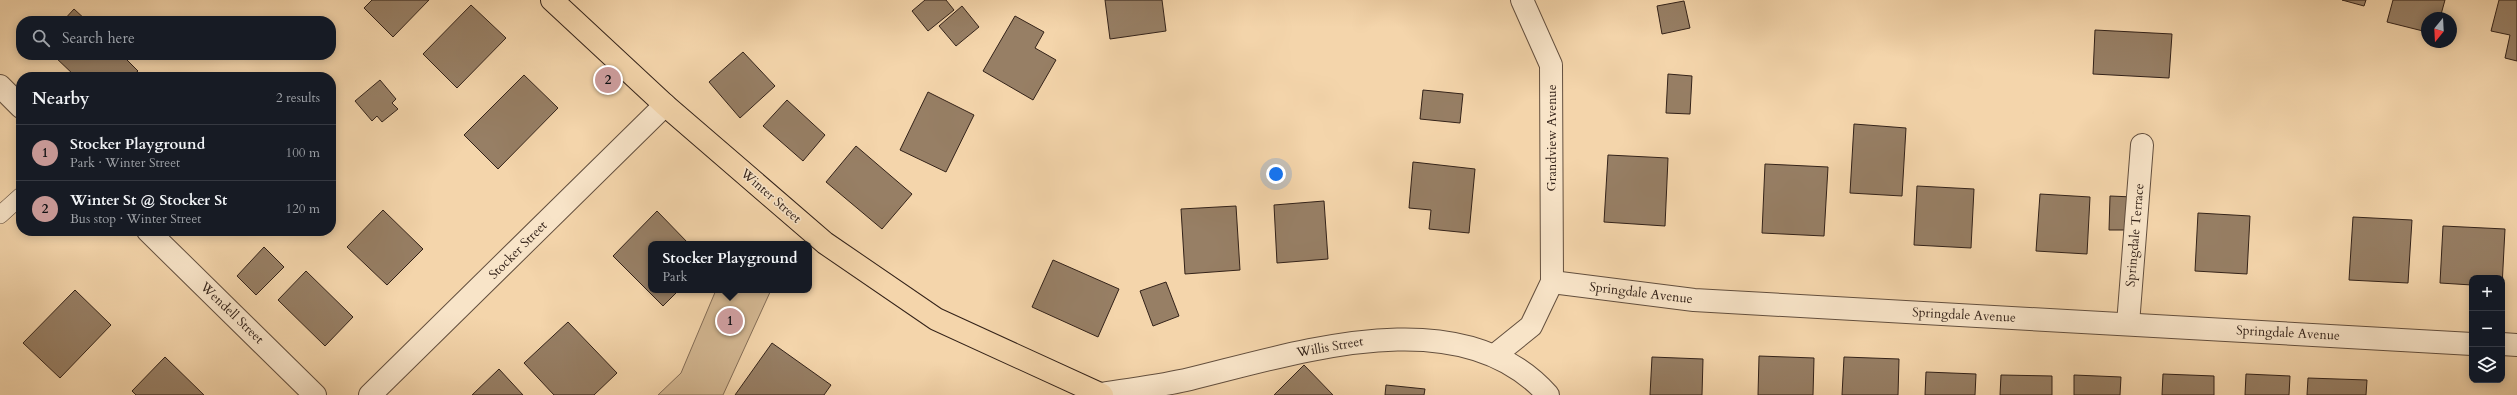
<!DOCTYPE html>
<html lang="en">
<head>
<meta charset="utf-8">
<style>
	:root { --surface:#171b24; --page:#20242c; --text:#f1f3f6; --muted:#9ea1a6; --line:#363941; --accent:#c59692 }
	body { margin:0; font-family:Cardo,serif; background:var(--page); color:var(--text) }
	.controls { position:absolute; right:12px; bottom:12px; display:grid; overflow:hidden; border-radius:8px; box-shadow:0 2px 10px #0003 }
	.controls button { width:36px; height:36px; display:grid; place-items:center; padding:0; border:0; border-bottom:1px solid var(--line); background:var(--surface); color:var(--text); font:20px sans-serif }
	.compass { position:absolute; left:2421px; top:12px; width:36px; height:36px; border-radius:50%; background:var(--surface); box-shadow:0 2px 10px #0003; rotate:198deg }
	.you { position:absolute; left:1276px; top:174px; width:14px; height:14px; margin:-10px; border:3px solid #fff; border-radius:50%; background:#1a73e8; box-shadow:0 0 0 6px #1a73e833 }
	.badge { display:grid; place-items:center; width:26px; height:26px; border-radius:50%; background:var(--accent); color:#111; font-size:13px; font-weight:700 }
	.pin { position:absolute; translate:-50% -50%; border:2px solid #fff; box-shadow:0 1px 4px #0006 }
	.popup { position:absolute; left:648px; top:241px; width:164px; height:52px; box-sizing:border-box; display:grid; place-content:center; border-radius:8px; background:var(--surface); filter:drop-shadow(0 1px 3px #0005); font-size:13px; white-space:nowrap; color:var(--muted) }
	.popup b { font-size:15px; color:var(--text) }
	.popup::after { content:''; position:absolute; left:50%; top:100%; margin-left:-8px; border:8px solid transparent; border-top-color:var(--surface) }
	.list { margin:0; padding:0; list-style:none }
	h2 { display:flex; justify-content:space-between; align-items:center; height:52px; margin:0; padding:0 16px; font-size:17px }
	h2 small { font-size:13px; font-weight:400; color:var(--muted) }
	.list li { display:grid; grid-template-columns:26px 1fr auto; gap:12px; align-items:center; box-sizing:border-box; height:56px; padding:0 16px; border-top:1px solid var(--line) }
	.list b { display:block; font-size:15px; white-space:nowrap }
	.list p { margin:0; font-size:13px; white-space:nowrap; color:var(--muted) }
	.list em { font-size:13px; font-style:normal; color:var(--muted) }
	.icon { flex:none; width:22px; height:22px; fill:none; stroke:currentColor; stroke-width:2; stroke-linecap:round; stroke-linejoin:round }
	.map { position:relative; flex:none; width:2517px; height:395px; overflow:hidden }
	.search { position:absolute; background:var(--surface); box-shadow:0 2px 10px #0003; left:16px; top:16px; width:320px; height:44px; display:flex; align-items:center; gap:10px; box-sizing:border-box; padding:0 14px; border-radius:16px; color:var(--muted); font-size:15px }
	.panel { position:absolute; background:var(--surface); box-shadow:0 2px 10px #0003; left:16px; top:72px; width:320px; height:164px; border-radius:16px }
	.map>svg:first-child { display:block }
</style>
</head>
<body>
<div class="map">
<svg width="2517" height="395" viewBox="0 0 2517 395">
	<rect width="100%" height="100%" fill="#f4d5ab"/>
	<filter id="stains"><feTurbulence type="fractalNoise" baseFrequency=".005" numOctaves="4"/><feColorMatrix values="0 0 0 0 .2 0 0 0 0 .09 0 0 0 0 .02 0 0 0 .5 -.17"/></filter>
	<radialGradient id="worn" r=".72"><stop offset=".6" stop-color="#630" stop-opacity="0"/><stop offset="1" stop-color="#630" stop-opacity=".3"/></radialGradient>
	<path fill="#d3b792" stroke="#836c56" d="M716,290H771L723,395H658L681,373Z"/>
	<g fill="#977f65" stroke="#332219">
		<path d="M372,0H429L393,37L364,8Z"/>
		<path d="M925,0H946L954,10L928,31L912,11Z"/>
		<path d="M1105,0H1162L1166,31L1110,39Z"/>
		<path d="M2342,0H2366L2364,6Z"/>
		<path d="M2393,0H2445L2440,18H2427V32L2387,22Z"/>
		<path d="M2499,0H2517V61L2505,58L2510,35L2491,31Z"/>
		<path d="M1684,1L1690,28L1662,34L1657,6Z"/>
		<path d="M471,5L506,38L457,88L423,54Z"/>
		<path d="M962,6L979,27L956,46L939,26Z"/>
		<path d="M74,9L87,21H63Z"/>
		<path d="M1015,16L1044,32L1035,48L1056,60L1033,100L983,71Z"/>
		<path d="M2095,30L2172,34L2169,78L2093,74Z"/>
		<path d="M743,52L775,86L740,118L709,82Z"/>
		<path d="M53,55H122L138,71L131,77H76Z"/>
		<path d="M1668,74L1692,76L1690,114L1666,113Z"/>
		<path d="M524,75L558,108L498,169L464,135Z"/>
		<path d="M380,80L396,99L392,103L398,109L382,122L377,116L372,121L355,101Z"/>
		<path d="M1423,90L1463,94L1460,123L1420,119Z"/>
		<path d="M928,92L974,115L946,172L900,150Z"/>
		<path d="M787,100L825,135L803,161L763,126Z"/>
		<path d="M1854,124L1906,128L1902,196L1850,193Z"/>
		<path d="M856,146L912,194L882,229L826,182Z"/>
		<path d="M1608,155L1668,158L1665,226L1604,222Z"/>
		<path d="M1413,162L1475,169L1469,233L1429,229L1431,210L1409,208Z"/>
		<path d="M1765,164L1828,167L1824,236L1762,233Z"/>
		<path d="M1917,186L1974,189L1971,248L1914,245Z"/>
		<path d="M2040,194L2090,197L2087,254L2036,251Z"/>
		<path d="M2110,196L2133,197V230H2109Z"/>
		<path d="M1324,201L1328,259L1277,263L1274,205Z"/>
		<path d="M1236,206L1240,270L1185,274L1181,209Z"/>
		<path d="M383,210L423,249L387,285L347,247Z"/>
		<path d="M657,211L689,244H651V290H679L663,306L613,256Z"/>
		<path d="M2198,213L2250,216L2247,274L2195,271Z"/>
		<path d="M2353,217L2412,220L2408,283L2349,280Z"/>
		<path d="M2443,226L2505,229L2502,287V278H2472V285L2440,283Z"/>
		<path d="M264,247L284,267L256,295L237,276Z"/>
		<path d="M1053,260L1119,289L1098,337L1032,307Z"/>
		<path d="M306,271L353,317L325,346L278,300Z"/>
		<path d="M1166,282L1179,316L1153,326L1140,291Z"/>
		<path d="M75,290L111,325L60,378L23,343Z"/>
		<path d="M568,322L617,373L594,395H554L524,363Z"/>
		<path d="M772,343L831,385L824,395H735Z"/>
		<path d="M1759,356L1814,358L1813,395H1758Z"/>
		<path d="M165,357L204,395H136L132,391Z"/>
		<path d="M1652,357L1703,359L1702,395H1650Z"/>
		<path d="M1844,357L1899,359L1898,395H1842Z"/>
		<path d="M1304,365L1333,395H1274Z"/>
		<path d="M499,369L523,395H472Z"/>
		<path d="M1926,372L1976,374L1975,395H1925Z"/>
		<path d="M2163,374L2214,376V395H2162Z"/>
		<path d="M2246,374L2290,376L2289,395H2245Z"/>
		<path d="M2001,375L2052,376V395H2000Z"/>
		<path d="M2074,375L2121,377L2120,395H2074Z"/>
		<path d="M2308,378L2367,380L2366,395H2307Z"/>
		<path d="M1386,385L1425,389L1424,395H1385Z"/>
	</g>
	<g fill="none" stroke-linecap="round" stroke-linejoin="round">
		<defs>
			<path id="service" d="M0,215L21,196"/>
			<g id="minor">
				<path d="M1522,0L1551,65L1552,282"/>
				<path d="M0,86L21,107"/>
				<path d="M148,231L315,395"/>
				<path d="M2128,324L2142,145"/>
				<path d="M2502,344L2517,345"/>
				<path d="M1495,355L1531,326L1552,282L1694,300L2472,344"/>
				<path d="M1101,394C1131,389 1161,386 1190,379C1298,353 1461,297 1548,395"/>
				<path d="M370,395L665,105"/>
			</g>
			<path id="primary" d="M552,0L665,105L825,243L936,319L1102,395"/>
		</defs>
		<use href="#service" stroke="#634f3e" stroke-width="18"/>
		<use href="#minor" stroke="#634f3e" stroke-width="24"/>
		<use href="#primary" stroke="#332219" stroke-width="24"/>
		<use href="#service" stroke="#f8e4c8" stroke-width="17"/>
		<use href="#minor" stroke="#f8e4c8" stroke-width="22"/>
		<use href="#primary" stroke="#f4d5ab" stroke-width="22"/>
	</g>
	<g text-anchor="middle" dominant-baseline="central" stroke-width="3" stroke-linejoin="round" paint-order="stroke">
		<g font-size="13" fill="#332219" stroke="#f8e4c8">
			<text transform="translate(1552 138) rotate(-90)">Grandview Avenue</text>
			<text transform="translate(771 196) rotate(41)">Winter Street</text>
			<text transform="translate(2135 235) rotate(-85)">Springdale Terrace</text>
			<text transform="translate(518 250) rotate(-45)">Stocker Street</text>
			<text transform="translate(1641 293) rotate(7)">Springdale Avenue</text>
			<text transform="translate(232 313) rotate(44)">Wendell Street</text>
			<text transform="translate(1964 315) rotate(3)">Springdale Avenue</text>
			<text transform="translate(2288 333) rotate(3)">Springdale Avenue</text>
			<text transform="translate(1330 347) rotate(-10)">Willis Street</text>
		</g>
	</g>
	<rect width="100%" height="100%" filter="url(#stains)"/>
	<rect width="100%" height="100%" fill="url(#worn)"/>
</svg>
<div class="controls">
<button>+</button>
<button>−</button>
<button><svg class="icon" aria-label="layers" viewBox="0 0 24 24"><path d="M12 4l9 5-9 5-9-5zM3 14l9 5 9-5"/></svg></button>
</div>
<svg class="compass" viewBox="-18 -18 36 36"><path d="M0-13l5 13h-10z" fill="#e53935"/><path d="M0 13l5-13h-10z" fill="#9ea1a6"/></svg>
<div class="you"></div>
<div class="pin badge" style="left:730px;top:321px">1</div>
<div class="popup"><b>Stocker Playground</b>Park</div>
<div class="pin badge" style="left:608px;top:80px">2</div>
<div class="search"><svg class="icon" aria-label="search" viewBox="0 0 24 24"><circle cx="10" cy="10" r="6"/><path d="M15 15l6 6"/></svg>Search here</div>
<section class="panel">
<h2>Nearby<small>2 results</small></h2>
<ul class="list">
<li><span class="badge">1</span><div><b>Stocker Playground</b><p>Park · Winter Street</p></div><em>100 m</em></li>
<li><span class="badge">2</span><div><b>Winter St @ Stocker St</b><p>Bus stop · Winter Street</p></div><em>120 m</em></li>
</ul>
</section>
</div>
</body>
</html>
